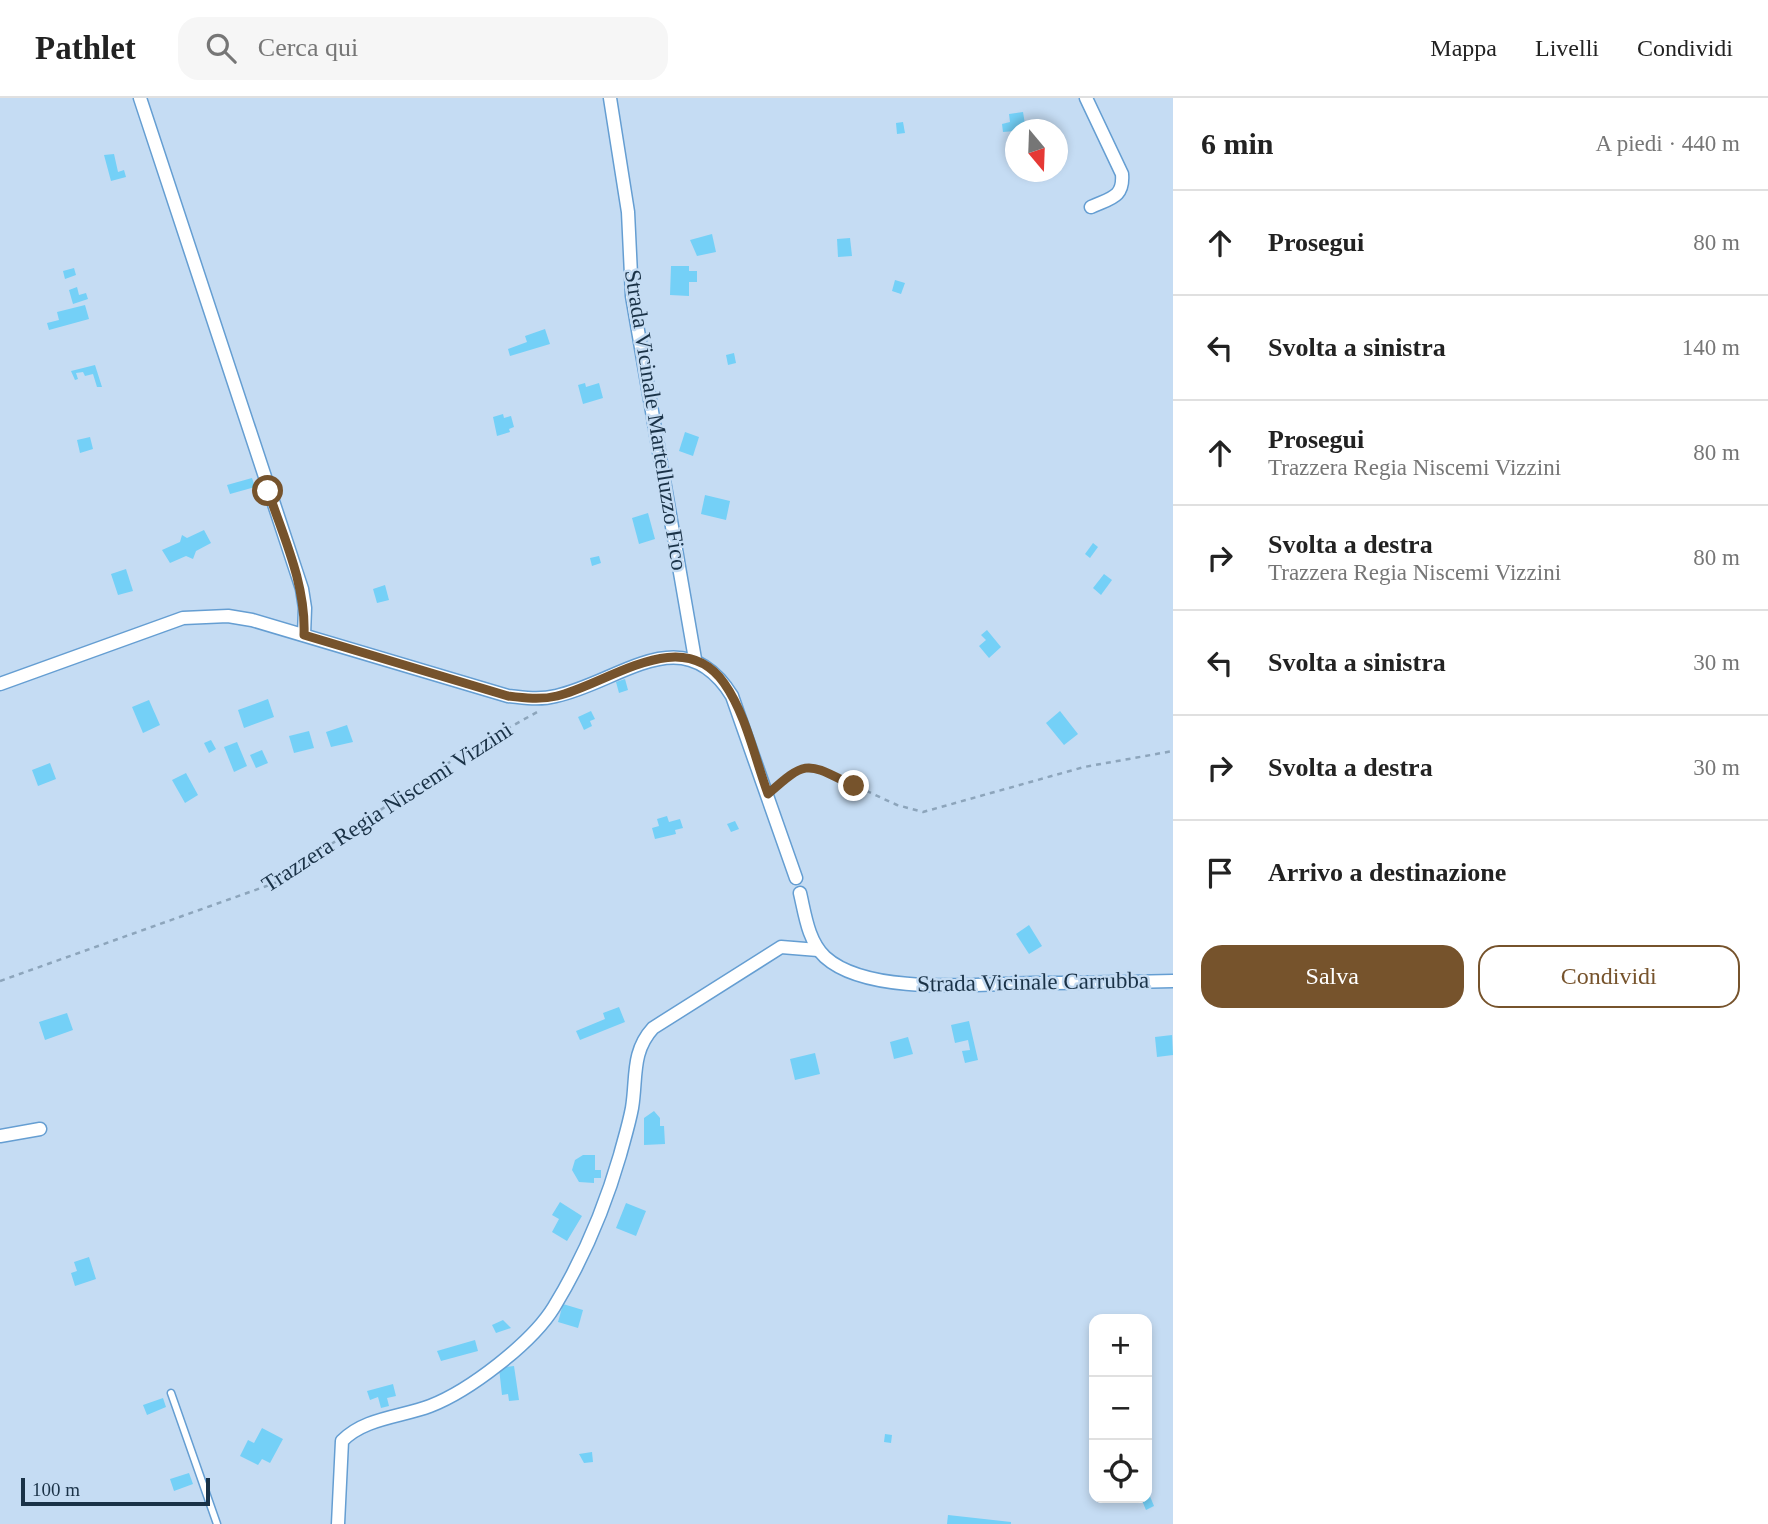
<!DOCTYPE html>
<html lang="it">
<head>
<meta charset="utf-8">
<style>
	:root { --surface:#fff; --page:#f6f6f6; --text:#222; --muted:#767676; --line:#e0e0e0; --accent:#76532c }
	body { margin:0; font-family:"Times New Roman",serif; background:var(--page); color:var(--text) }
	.controls { position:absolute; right:21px; bottom:21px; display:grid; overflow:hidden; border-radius:14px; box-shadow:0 4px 10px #0003 }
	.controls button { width:63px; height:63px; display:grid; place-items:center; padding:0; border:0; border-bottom:2px solid var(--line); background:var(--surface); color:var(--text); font:35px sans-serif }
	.compass { position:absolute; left:1005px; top:21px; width:63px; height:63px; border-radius:50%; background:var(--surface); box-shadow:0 4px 10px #0003; rotate:161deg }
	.scale { position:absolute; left:21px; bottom:18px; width:189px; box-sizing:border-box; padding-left:7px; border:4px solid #1a3247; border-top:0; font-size:19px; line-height:24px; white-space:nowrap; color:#1a3247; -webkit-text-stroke:5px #c5dcf3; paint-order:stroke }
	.stop { position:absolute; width:21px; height:21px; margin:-16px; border:5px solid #76532c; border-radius:50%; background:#fff }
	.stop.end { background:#76532c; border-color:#fff; box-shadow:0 2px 7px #0008 }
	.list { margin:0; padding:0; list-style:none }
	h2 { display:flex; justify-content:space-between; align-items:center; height:91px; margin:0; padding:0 28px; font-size:30px }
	h2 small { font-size:23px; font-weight:400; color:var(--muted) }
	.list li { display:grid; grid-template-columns:46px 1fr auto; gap:21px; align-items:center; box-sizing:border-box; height:105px; padding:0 28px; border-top:2px solid var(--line) }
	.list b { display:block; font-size:26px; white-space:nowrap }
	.list p { margin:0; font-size:23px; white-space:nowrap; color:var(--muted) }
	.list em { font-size:23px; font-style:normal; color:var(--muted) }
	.actions { display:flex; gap:14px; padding:21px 28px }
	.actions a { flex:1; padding:16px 0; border:2px solid var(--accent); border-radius:21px; text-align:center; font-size:24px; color:var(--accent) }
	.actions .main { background:var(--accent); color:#fff }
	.icon { flex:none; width:38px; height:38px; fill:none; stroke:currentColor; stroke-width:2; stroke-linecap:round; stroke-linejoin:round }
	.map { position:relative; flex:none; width:1173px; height:1426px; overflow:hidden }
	header { display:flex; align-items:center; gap:42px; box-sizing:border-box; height:98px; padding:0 35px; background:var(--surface); border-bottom:2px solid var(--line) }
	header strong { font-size:33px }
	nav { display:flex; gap:38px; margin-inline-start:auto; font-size:24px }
	.search { width:490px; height:63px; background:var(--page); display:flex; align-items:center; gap:18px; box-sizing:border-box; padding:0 24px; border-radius:21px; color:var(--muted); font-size:26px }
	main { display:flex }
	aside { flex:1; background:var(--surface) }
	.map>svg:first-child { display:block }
</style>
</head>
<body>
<header>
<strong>Pathlet</strong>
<div class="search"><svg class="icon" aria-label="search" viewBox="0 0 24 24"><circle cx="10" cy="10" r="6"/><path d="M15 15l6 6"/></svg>Cerca qui</div>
<nav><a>Mappa</a><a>Livelli</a><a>Condividi</a></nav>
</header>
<main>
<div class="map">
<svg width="1173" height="1426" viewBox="0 0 1173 1426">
	<rect width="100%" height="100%" fill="#c5dcf3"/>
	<g fill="#74d0f7">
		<path d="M1023,14L1026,32L1003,34L1002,26L1010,24L1009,16Z"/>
		<path d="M903,24L905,35L897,36L896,25Z"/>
		<path d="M114,56L118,74L124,72L126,79L111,83L104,57Z"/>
		<path d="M712,136L716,154L697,158L690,142Z"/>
		<path d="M850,140L852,158L838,159L837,141Z"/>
		<path d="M671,168H689V173H697V184H689V198L670,197Z"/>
		<path d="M74,170L76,177L65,181L63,173Z"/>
		<path d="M895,182L905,185L901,196L892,193Z"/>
		<path d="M77,189L79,197L86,195L88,201L73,206L69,192Z"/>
		<path d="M85,207L89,221L49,232L47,225L59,222L57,214Z"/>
		<path d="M545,231L550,246L510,258L508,251L527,244L525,238Z"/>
		<path d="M734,255L736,265L728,267L726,257Z"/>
		<path d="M95,267L102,289H97L93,276L85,278L83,274L76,275L78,281L75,282L71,273Z"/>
		<path d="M585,285L586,289L599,285L603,300L583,306L578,287Z"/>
		<path d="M503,316L504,320L511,318L514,329L509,331L510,334L497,338L493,319Z"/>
		<path d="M685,334L699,339L693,358L679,353Z"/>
		<path d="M90,339L93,351L80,355L77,342Z"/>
		<path d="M252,380L255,389L230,396L227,387Z"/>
		<path d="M705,397L730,403L726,422L701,416Z"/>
		<path d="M648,415L655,441L639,446L632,420Z"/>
		<path d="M204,432L211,445L196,453L193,461L186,458L170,465L162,452L180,444L182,437L187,440Z"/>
		<path d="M1093,445L1098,449L1090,460L1085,456Z"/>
		<path d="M599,458L601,465L592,468L590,460Z"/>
		<path d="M126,471L133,493L118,497L111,476Z"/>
		<path d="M1104,476L1112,482L1101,497L1093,490Z"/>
		<path d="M385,487L389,502L377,505L373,491Z"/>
		<path d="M987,532L1001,549L989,560L979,548L986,542L981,537Z"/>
		<path d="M625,581L628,592L619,595L616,584Z"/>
		<path d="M268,601L274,619L244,630L238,612Z"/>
		<path d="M149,602L160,627L143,635L132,609Z"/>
		<path d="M591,613L595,621L590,623L592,628L584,632L578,619Z"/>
		<path d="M1060,613L1078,636L1064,647L1046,625Z"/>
		<path d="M347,627L353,644L331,649L326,634Z"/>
		<path d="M309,633L314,650L294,655L289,638Z"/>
		<path d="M211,642L216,651L209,655L204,645Z"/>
		<path d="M237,644L247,668L234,674L224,649Z"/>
		<path d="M262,652L268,665L256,670L250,657Z"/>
		<path d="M50,665L56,681L38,688L32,672Z"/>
		<path d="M186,675L198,697L185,705L172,682Z"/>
		<path d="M667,718L669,724L680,721L683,730L675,732L676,736L655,741L652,730L659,728L657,721Z"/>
		<path d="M735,723L739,731L731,734L727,726Z"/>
		<path d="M1029,827L1042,848L1029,856L1016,836Z"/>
		<path d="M619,909L625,924L580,942L576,933L605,921L603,915Z"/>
		<path d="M67,915L73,932L45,942L39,924Z"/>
		<path d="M969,923L978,962L965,965L962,953L970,952L968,942L955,945L951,927Z"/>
		<path d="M1172,937L1173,957L1157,959L1155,939Z"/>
		<path d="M908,939L913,956L894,961L890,944Z"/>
		<path d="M815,955L820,976L795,982L790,961Z"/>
		<path d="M654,1013L660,1020V1028H664L665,1046L644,1047V1020Z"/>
		<path d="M583,1057H595V1072H601V1080H594V1085L579,1084L572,1072L575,1062Z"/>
		<path d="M560,1104L582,1118L567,1143L552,1134L559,1121L552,1117Z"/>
		<path d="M626,1105L646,1113L636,1138L616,1130Z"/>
		<path d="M89,1159L96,1181L75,1188L71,1175L77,1173L74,1164Z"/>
		<path d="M563,1206L583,1212L578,1230L558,1224Z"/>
		<path d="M503,1222L511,1230L496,1235L492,1227Z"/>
		<path d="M475,1242L478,1253L441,1263L437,1253Z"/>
		<path d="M514,1268L519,1302L509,1303L508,1296L502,1297L499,1270Z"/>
		<path d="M393,1286L396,1298L387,1300L389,1308L381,1310L378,1299L370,1302L367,1293Z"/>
		<path d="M163,1300L166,1309L147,1317L143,1307Z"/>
		<path d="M262,1330L283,1341L270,1365L262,1361L258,1367L240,1358L248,1342L254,1345Z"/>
		<path d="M885,1336L892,1337L891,1345L884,1344Z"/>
		<path d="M592,1354L593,1364L584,1365L579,1356Z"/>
		<path d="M189,1375L193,1386L174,1393L170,1381Z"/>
		<path d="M1147,1391L1154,1408L1146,1412L1141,1400H1147Z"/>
		<path d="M948,1417L1011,1424V1426H947Z"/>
	</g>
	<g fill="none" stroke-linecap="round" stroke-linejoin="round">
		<defs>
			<path id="service" d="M171,1295L217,1426"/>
			<g id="minor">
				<path d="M140,0L302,491L305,510L304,537"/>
				<path d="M610,0L628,114L632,198L695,561"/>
				<path d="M1086,0L1122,76C1124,100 1110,100 1091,109"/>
				<path d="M0,586L183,520L228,518L252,522L508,598C524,600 541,602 556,598C620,584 683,519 732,598L796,780"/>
				<path d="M800,795C805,816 808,843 825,859C868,898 978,886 1034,885C1080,885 1127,884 1173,883"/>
				<path d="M0,1038L40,1031"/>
				<path d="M338,1426L342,1343C364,1320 401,1319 430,1308C469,1293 532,1245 554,1209C582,1163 605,1109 620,1057C624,1042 629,1026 632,1010C637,980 631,954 653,930L781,849L818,852"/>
			</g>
		</defs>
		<use href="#service" stroke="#659ed2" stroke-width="9"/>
		<use href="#minor" stroke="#659ed2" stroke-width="15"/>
		<g stroke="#8da5bb" stroke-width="2.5" stroke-dasharray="5 5" stroke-linecap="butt">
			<path d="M777,688C791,675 799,667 819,671L897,707L923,714L1084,669L1173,653"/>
			<path d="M0,883L275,785L460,657L539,613"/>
		</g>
		<use href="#service" stroke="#fff" stroke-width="6"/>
		<use href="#minor" stroke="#fff" stroke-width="12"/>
	</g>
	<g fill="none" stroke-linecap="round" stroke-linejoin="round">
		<path stroke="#76532c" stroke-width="9" d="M268,393C284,440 306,487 304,537L508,598C524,600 541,602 557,598C608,586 682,525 724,585C746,616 755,661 768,696C808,660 807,665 854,688"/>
	</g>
	<g text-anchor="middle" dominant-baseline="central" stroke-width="5" stroke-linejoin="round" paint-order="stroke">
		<g font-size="23" fill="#1a3247" stroke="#c5dcf3">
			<text transform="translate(656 322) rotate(81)">Strada Vicinale Martelluzzo Fico</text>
			<text transform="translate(387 709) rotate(-33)">Trazzera Regia Niscemi Vizzini</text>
			<text transform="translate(1033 884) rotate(-1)">Strada Vicinale Carrubba</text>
		</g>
	</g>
</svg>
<div class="controls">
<button>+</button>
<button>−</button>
<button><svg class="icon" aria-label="locate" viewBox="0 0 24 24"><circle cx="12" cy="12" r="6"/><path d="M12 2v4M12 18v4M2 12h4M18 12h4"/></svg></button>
</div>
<svg class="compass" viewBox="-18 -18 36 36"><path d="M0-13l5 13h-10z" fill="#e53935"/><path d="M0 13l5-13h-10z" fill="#767676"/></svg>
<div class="scale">100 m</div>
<div class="stop" style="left:268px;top:393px"></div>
<div class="stop end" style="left:854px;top:688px"></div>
</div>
<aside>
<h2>6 min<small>A piedi · 440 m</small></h2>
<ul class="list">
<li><svg class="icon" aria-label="ahead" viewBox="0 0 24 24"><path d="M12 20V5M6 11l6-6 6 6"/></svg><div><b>Prosegui</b></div><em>80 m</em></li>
<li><svg class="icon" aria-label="left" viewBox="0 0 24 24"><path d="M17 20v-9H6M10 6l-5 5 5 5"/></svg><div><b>Svolta a sinistra</b></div><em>140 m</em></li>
<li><svg class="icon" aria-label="ahead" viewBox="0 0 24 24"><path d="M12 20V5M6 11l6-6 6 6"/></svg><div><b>Prosegui</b><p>Trazzera Regia Niscemi Vizzini</p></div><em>80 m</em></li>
<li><svg class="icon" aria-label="right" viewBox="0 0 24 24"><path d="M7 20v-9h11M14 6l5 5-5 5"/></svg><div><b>Svolta a destra</b><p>Trazzera Regia Niscemi Vizzini</p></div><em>80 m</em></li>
<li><svg class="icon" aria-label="left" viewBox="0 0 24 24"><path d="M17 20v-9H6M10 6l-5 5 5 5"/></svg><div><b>Svolta a sinistra</b></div><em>30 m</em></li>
<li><svg class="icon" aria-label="right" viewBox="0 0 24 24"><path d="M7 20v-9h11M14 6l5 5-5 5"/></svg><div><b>Svolta a destra</b></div><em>30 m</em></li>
<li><svg class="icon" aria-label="arrive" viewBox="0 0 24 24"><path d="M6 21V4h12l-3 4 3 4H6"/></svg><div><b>Arrivo a destinazione</b></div></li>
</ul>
<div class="actions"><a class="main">Salva</a><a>Condividi</a></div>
</aside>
</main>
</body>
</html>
